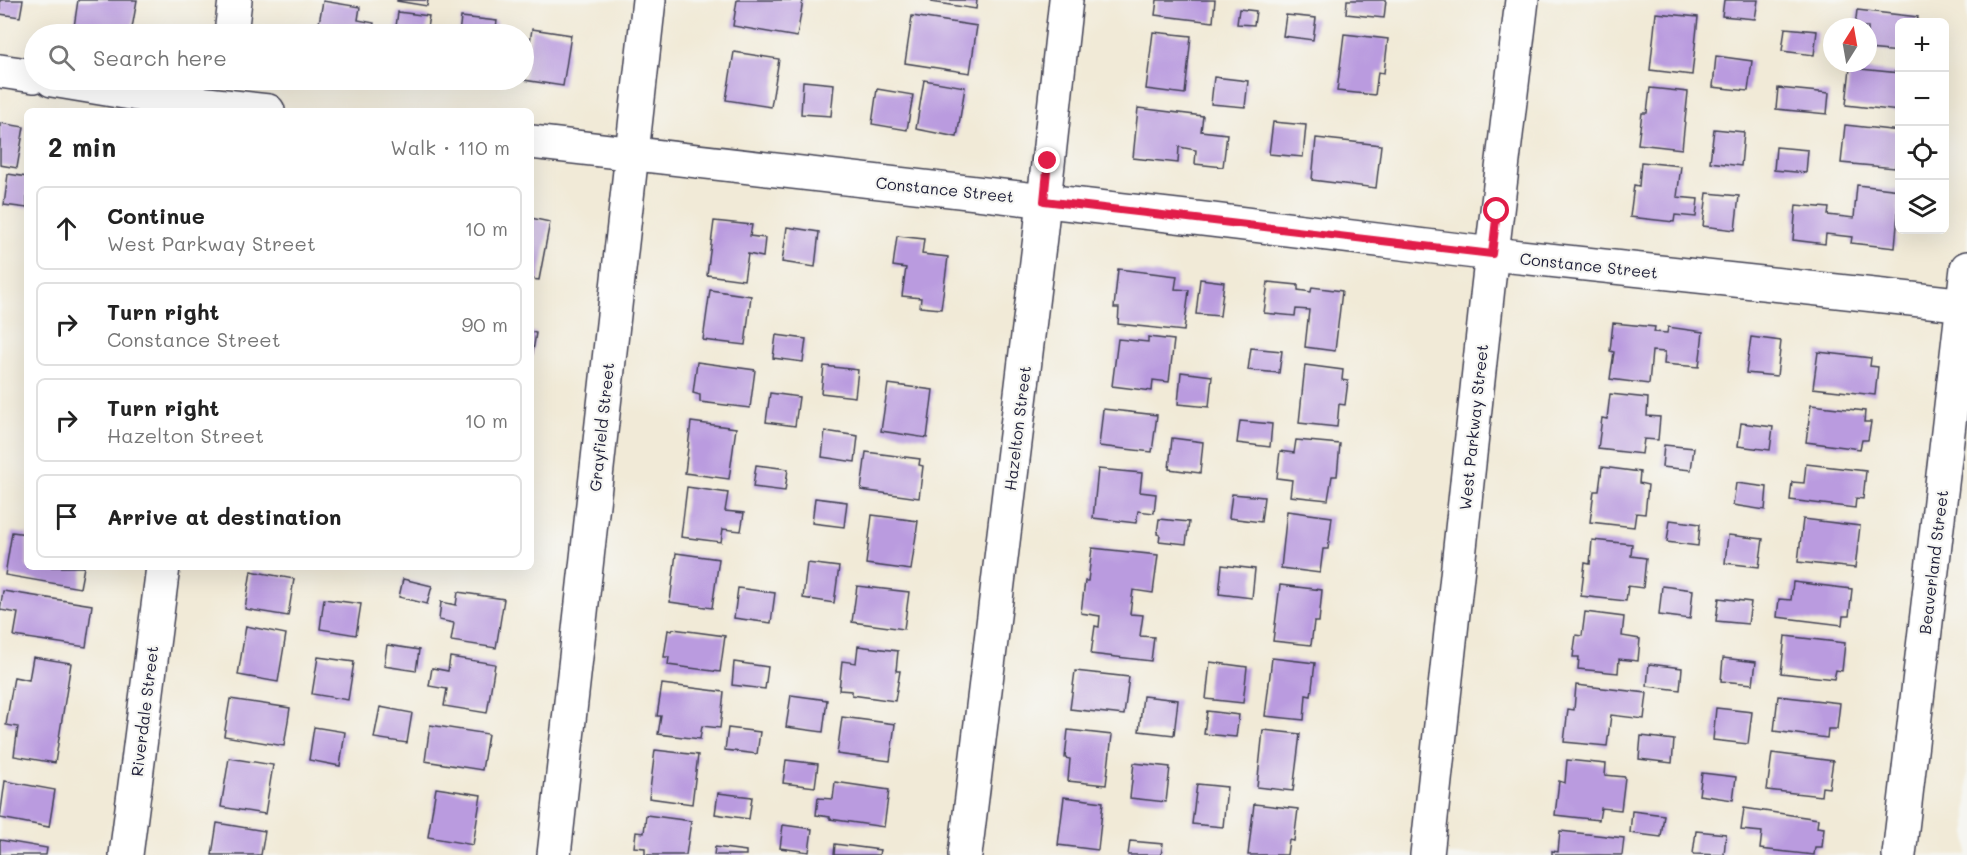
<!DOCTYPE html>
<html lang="en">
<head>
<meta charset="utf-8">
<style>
	:root { --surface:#fff; --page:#f6f6f6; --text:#222; --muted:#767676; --line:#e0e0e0 }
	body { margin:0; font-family:Mali,sans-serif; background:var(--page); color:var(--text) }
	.controls { position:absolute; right:18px; top:18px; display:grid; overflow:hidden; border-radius:9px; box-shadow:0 6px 24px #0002 }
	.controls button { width:54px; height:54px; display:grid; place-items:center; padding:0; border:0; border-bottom:2px solid var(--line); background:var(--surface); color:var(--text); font:30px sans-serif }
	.compass { position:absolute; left:1823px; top:18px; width:54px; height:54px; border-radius:50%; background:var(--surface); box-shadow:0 6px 24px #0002; rotate:11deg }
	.stop { position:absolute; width:18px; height:18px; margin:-14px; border:4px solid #e11d48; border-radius:50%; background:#fff }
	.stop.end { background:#e11d48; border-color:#fff; box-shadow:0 2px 6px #0008 }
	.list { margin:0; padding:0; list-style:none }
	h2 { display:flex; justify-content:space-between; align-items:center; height:78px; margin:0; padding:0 24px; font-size:26px }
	h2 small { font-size:20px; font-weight:400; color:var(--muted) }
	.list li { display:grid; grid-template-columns:39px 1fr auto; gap:18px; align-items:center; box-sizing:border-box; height:84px; margin:0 12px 12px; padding:0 12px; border:2px solid var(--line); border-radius:9px }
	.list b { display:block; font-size:22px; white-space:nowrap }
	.list p { margin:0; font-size:20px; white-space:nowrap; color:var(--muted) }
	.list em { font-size:20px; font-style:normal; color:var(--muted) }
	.icon { flex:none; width:33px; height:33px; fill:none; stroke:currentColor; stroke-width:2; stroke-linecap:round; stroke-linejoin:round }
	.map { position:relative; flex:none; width:1967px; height:855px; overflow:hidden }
	.search { position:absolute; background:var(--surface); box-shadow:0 6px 24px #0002; left:24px; top:24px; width:510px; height:66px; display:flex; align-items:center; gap:15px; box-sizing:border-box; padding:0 21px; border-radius:33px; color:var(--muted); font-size:22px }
	.panel { position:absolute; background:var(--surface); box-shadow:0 6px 24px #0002; left:24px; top:108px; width:510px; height:462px; border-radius:9px }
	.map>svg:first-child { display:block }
</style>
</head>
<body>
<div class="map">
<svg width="1967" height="855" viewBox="0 0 1967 855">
	<rect width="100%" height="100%" fill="#f6f6f2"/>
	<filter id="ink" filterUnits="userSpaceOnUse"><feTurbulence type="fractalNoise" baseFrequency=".0167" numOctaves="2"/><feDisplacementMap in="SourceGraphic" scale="12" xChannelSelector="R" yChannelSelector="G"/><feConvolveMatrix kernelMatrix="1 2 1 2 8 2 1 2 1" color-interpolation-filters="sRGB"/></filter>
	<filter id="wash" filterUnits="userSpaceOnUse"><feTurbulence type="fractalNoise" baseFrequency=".008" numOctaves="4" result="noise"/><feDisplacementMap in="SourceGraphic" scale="24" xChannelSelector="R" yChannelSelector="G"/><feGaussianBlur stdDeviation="1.35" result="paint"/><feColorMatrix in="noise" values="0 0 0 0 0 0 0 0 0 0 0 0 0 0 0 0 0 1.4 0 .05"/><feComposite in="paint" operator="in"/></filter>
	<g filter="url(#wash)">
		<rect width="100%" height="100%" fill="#f1ead7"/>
		<g id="blocks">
			<g fill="#ba9bdf">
				<path d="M0,0H23L20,17L0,14Z"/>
				<path d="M78,0H137L131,34H115L74,27Z"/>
				<path d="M397,0H428L427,6L397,1Z"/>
				<path d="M737,0H803L797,37L733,26Z"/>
				<path d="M931,0H977L976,9L931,2Z"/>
				<path d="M1157,0H1215L1213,22L1155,15Z"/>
				<path d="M1347,0H1386L1384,18L1346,14Z"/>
				<path d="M1724,0H1758L1755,19L1722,16Z"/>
				<path d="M323,1L360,7L358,20L374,23L372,34H317Z"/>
				<path d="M1239,9L1256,11L1254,25L1237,24Z"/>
				<path d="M1857,10L1918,17L1917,22H1900V52L1868,49V27H1855Z"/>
				<path d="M398,12L429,16L426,34H395Z"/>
				<path d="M1656,13L1698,17L1692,75L1650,70Z"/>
				<path d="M1286,15L1316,18L1313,40L1283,36Z"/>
				<path d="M912,16L977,26L970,73L905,63Z"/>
				<path d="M461,17L497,21L495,34H459Z"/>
				<path d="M1785,28L1817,31L1814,55L1782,51Z"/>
				<path d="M532,29L571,35L563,86L524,80Z"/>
				<path d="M1153,32L1191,36L1185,94L1146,89Z"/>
				<path d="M1344,34L1388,39L1384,73L1378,72L1375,95L1337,91Z"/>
				<path d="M734,52L779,59L771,107L726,100Z"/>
				<path d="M1716,56L1752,61L1748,91L1713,87Z"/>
				<path d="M1850,68L1900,73L1899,111L1846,105Z"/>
				<path d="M1214,77L1248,81L1245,107L1211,104Z"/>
				<path d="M924,80L965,87L957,137L916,129Z"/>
				<path d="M803,81L834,84L831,116L801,114Z"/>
				<path d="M1650,88L1688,92L1682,149L1638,144L1642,113H1647Z"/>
				<path d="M1778,88L1829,93L1827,114L1776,109Z"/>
				<path d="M877,89L913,95L907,130L872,124Z"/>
				<path d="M1138,108L1203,116L1201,131L1227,134L1223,167L1195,164L1196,150L1179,147L1178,163L1133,158Z"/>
				<path d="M1273,122L1306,125L1303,157L1269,154Z"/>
				<path d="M0,123L24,127L17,168L0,165Z"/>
				<path d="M1845,125L1900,131V160L1896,159L1895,168L1841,163Z"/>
				<path d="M1714,129L1744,132L1741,166L1710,162Z"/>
				<path d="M1316,138L1381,145L1376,188L1312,180Z"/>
				<path d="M1776,147L1808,150L1806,173L1774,170Z"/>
				<path d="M1641,162L1681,166L1677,197L1698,199L1696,217L1675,215L1674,222L1630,217L1634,185L1639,186Z"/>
				<path d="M8,174L27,177V208L4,205Z"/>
				<path d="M1857,185L1900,190L1895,248L1851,243L1852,237L1826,234L1825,244L1793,240L1796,205L1829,208L1828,215L1854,218Z"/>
				<path d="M1707,193L1739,196L1735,230L1703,226Z"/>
				<path d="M531,218L550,222L539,280L531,279Z"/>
				<path d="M714,221L752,225L750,236L765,238L763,257L748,254L744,280L707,275Z"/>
				<path d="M787,227L819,232L815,267L782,262Z"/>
				<path d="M897,236L924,239L922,254L948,257L941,309L920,307L921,298L902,296L906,268L893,266Z"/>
				<path d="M1118,269L1177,276L1175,289L1189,290L1184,331L1118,324L1119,308H1114Z"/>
				<path d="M1200,279L1224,282L1220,316L1196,314Z"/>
				<path d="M1268,282L1298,285V290L1311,292L1312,287L1342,291L1335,351L1305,347L1309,310L1296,309L1295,316L1264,313Z"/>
				<path d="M710,290L751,296L745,345L703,340Z"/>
				<path d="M1613,323L1655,327L1654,332L1667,333L1668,327L1703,332L1699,367L1664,364L1665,352L1652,351L1649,384L1610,379L1614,352L1610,351Z"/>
				<path d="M531,332L536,333L532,357L531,356Z"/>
				<path d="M776,335L806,339L803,362L773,358Z"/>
				<path d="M1148,337L1174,340L1169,382L1153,380L1152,391L1112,386L1118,339L1148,342Z"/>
				<path d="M1751,337L1781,341L1777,376L1746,373Z"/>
				<path d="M1251,348L1282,351L1279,373L1248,370Z"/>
				<path d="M1818,352L1871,358L1870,366L1878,367L1875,395L1813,388Z"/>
				<path d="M697,362L755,370L750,408L700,402V395L693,393Z"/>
				<path d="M1305,365L1343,370L1342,380L1348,381L1345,405L1339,404L1337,427L1299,423Z"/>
				<path d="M824,366L858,370L855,397L821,393Z"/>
				<path d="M1181,372L1212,376L1209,407L1178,404Z"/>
				<path d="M888,384L933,390L927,438L881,431Z"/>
				<path d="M770,393L799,397L795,426L766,422Z"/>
				<path d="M1610,394L1648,398L1647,416L1660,417L1658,440L1644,439L1642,454L1598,449L1602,418L1607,419Z"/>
				<path d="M1811,405L1865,411L1864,422H1871L1868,440H1862L1860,449L1806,442Z"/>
				<path d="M1103,409L1157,415L1152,452L1099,446Z"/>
				<path d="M1240,421L1272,424L1270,447L1237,443Z"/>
				<path d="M691,422L736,428L729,479L685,473Z"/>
				<path d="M1741,423L1773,427L1770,450L1738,446Z"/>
				<path d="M825,431L858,436L855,462L822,457Z"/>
				<path d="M1172,438L1203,442L1200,473L1169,469Z"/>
				<path d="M1296,440L1340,444L1337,476H1332L1328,500L1290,496L1292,480L1277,478L1280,451L1294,453Z"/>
				<path d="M1664,445L1694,448L1691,470L1662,467Z"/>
				<path d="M866,452L920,459L919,465L923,466L919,498L861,490Z"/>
				<path d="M1806,464L1866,471L1863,499L1856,498L1855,508L1790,500L1792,482L1804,483Z"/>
				<path d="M756,465L788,469L785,491L753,487Z"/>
				<path d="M1602,467L1640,472L1639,483L1648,485L1645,514L1636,513L1634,527L1590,522L1594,491H1599Z"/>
				<path d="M1098,469L1142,473L1140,492L1156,494L1154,513L1138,511L1136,523L1093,518Z"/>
				<path d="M1736,483L1767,487L1765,510L1733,505Z"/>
				<path d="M687,487L728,493L725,511L744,513L741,531L723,529L721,542L681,537Z"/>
				<path d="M1232,494L1264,497L1261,522L1229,518Z"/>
				<path d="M815,498L847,502L844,527L812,523Z"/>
				<path d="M1287,511L1332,517L1328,549H1323L1320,573L1281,568Z"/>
				<path d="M872,515L918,521L911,570L866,564Z"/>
				<path d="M1159,519L1189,522L1186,544L1159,541L1160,535L1157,534Z"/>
				<path d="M1803,519L1860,526L1855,568L1798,562Z"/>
				<path d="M1670,520L1700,524L1698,546L1667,542Z"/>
				<path d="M12,532L27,534V567H84L80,588L5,575Z"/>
				<path d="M1728,535L1763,539L1759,567L1725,563Z"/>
				<path d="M1592,540L1632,544L1631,556L1646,558L1643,588L1628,586L1626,601L1581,596L1585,563L1590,564Z"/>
				<path d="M1092,548L1158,555L1153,593L1133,590L1130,614L1143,615L1140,636L1154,637L1151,661L1091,654L1095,626L1099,627L1100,616L1081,613L1085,581H1088Z"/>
				<path d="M676,553L719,559L712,608L670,602Z"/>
				<path d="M807,563L839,567L834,603L803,598Z"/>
				<path d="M1222,565L1255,569L1252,598L1219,594Z"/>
				<path d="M251,571L294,579L288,616L245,609Z"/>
				<path d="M403,579L432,586L427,604L399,597Z"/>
				<path d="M1793,582L1852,589L1849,616H1843L1842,625L1777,617L1779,599L1791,600Z"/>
				<path d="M1280,585L1322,590L1319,622H1314L1311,645L1273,641Z"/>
				<path d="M857,586L909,592L904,629L852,622Z"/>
				<path d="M1662,586L1693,590L1690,619L1659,615Z"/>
				<path d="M738,588L775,593L771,623L734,618Z"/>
				<path d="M3,591L92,605L86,647L14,636L18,613L0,610Z"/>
				<path d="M458,592L504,599L496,648L451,641L454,623L439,620L441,602L456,605Z"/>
				<path d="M1719,598L1751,602L1748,624L1716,621Z"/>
				<path d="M324,599L361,604L356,635L320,629Z"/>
				<path d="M1585,612L1624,617L1622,636L1640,639L1638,661L1619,659L1618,673L1578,669L1579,657H1573L1576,635L1582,636Z"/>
				<path d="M246,626L286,634L278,682L238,675Z"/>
				<path d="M673,629L725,636L720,672L668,665L669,657H664L668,630L672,631Z"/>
				<path d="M1785,636L1845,643L1842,671L1836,670L1834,679L1781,673Z"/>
				<path d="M387,645L419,650L416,671L384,666Z"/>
				<path d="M858,646L898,651L896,671H900L895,701L852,695V691L839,690L842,661L856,663Z"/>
				<path d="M33,657L71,663L55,763L14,756L18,727L6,725L14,677L29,680Z"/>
				<path d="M318,657L354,662L348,700L312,694Z"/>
				<path d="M450,657L495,664L487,713L444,706L447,689L429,686L432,668L448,671Z"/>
				<path d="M1272,658L1315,663L1311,696L1306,695L1304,720L1265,716Z"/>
				<path d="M1723,658L1756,662L1753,684L1721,681Z"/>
				<path d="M734,662L768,667L765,689L732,685Z"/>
				<path d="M1210,662L1247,667L1243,703L1206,699Z"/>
				<path d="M1649,664L1682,668L1680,690L1647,686Z"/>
				<path d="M1075,671L1129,677L1124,715L1070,709Z"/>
				<path d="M662,684L724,692L720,728L702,726L700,739L658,734L661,716H657Z"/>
				<path d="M1576,685L1647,693L1644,719L1611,715L1607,746L1564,742L1568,709L1574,710Z"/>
				<path d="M791,695L827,700L823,732L786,727Z"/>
				<path d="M1143,696L1178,700L1174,735L1139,731Z"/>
				<path d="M1778,696L1840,703L1837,729H1828L1827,738L1774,731Z"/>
				<path d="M230,699L290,708L284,746L224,736Z"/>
				<path d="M380,707L412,713L407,743L374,738Z"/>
				<path d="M1716,708L1752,712L1748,744L1713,740Z"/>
				<path d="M1207,711L1239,715L1236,737L1204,734Z"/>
				<path d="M842,717L895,724L890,761L837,754Z"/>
				<path d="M430,725L488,734L482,770L425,761Z"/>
				<path d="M314,727L345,732L340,766L309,760Z"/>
				<path d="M728,728L760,732L757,754L725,750Z"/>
				<path d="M1068,730L1112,735L1106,785L1068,781L1070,759L1065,758Z"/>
				<path d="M1263,730L1300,734L1293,791L1257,787Z"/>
				<path d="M1641,736L1674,740L1672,763L1639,759Z"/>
				<path d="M655,750L698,755L692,804L649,798Z"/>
				<path d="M1772,753L1833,761L1829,788L1822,787L1821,796L1767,790Z"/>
				<path d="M229,758L273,765L265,814L221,807Z"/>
				<path d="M786,760L818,764L815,787L783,783Z"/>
				<path d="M1567,760L1606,764L1605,775L1625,777L1621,810L1601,808L1599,820L1555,815L1559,781L1565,783Z"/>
				<path d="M1134,763L1170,767L1166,802L1130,798Z"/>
				<path d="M1702,773L1736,777L1733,800L1699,795Z"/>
				<path d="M5,781L55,790L49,827L0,818Z"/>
				<path d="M835,782L889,790L884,827L830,819V817L816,815L818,798L833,799Z"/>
				<path d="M1197,784L1227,787L1223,827L1192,824Z"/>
				<path d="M436,788L481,795L473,845L428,837Z"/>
				<path d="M718,793L752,797L749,819L715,814Z"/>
				<path d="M1064,797L1103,802L1098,850L1058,845Z"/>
				<path d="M1254,804L1298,809L1294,841L1289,840L1287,855H1248Z"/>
				<path d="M1744,808L1818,819L1817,827L1824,828L1822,847H1815L1814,855L1760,849L1762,832L1741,830Z"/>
				<path d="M1632,811L1664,815L1661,837L1630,833Z"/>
				<path d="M646,815L691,821L686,855H645V848L634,847L636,832L644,833Z"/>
				<path d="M217,823L265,831L261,855H212Z"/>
				<path d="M783,825L812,829L809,852L780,848Z"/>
				<path d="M1560,831L1624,838L1622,855H1552V851L1558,852Z"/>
				<path d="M1696,831L1726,834L1724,855L1693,854Z"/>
				<path d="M0,840L47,848L46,855H0Z"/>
				<path d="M1130,841L1163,844L1161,855H1128Z"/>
				<path d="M835,844L880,850L879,855H834Z"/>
				<path d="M715,847L746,851V855H714Z"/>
			</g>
		</g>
	</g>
	<g filter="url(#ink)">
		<use href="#blocks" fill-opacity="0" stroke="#414052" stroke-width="1.5"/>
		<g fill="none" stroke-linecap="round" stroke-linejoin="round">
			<defs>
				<g id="minor">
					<path d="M231,34L235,0"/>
					<path d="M0,71L34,76"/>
					<path d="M52,80L173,100L268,111"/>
					<path d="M531,142L1212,220L1492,254L1967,305"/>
					<path d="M126,855L163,567"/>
					<path d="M554,855L649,0"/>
					<path d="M965,855L1040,237L1066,0"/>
					<path d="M1427,855L1488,287L1522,0"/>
					<path d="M1899,855L1967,268"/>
				</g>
			</defs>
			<use href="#minor" stroke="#414052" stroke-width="36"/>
			<use href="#minor" stroke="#fff" stroke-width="33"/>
		</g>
	</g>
	<g fill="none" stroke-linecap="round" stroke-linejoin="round" filter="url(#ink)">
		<path stroke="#e11d48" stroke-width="8" d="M1048,161L1044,201L1492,254L1497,211"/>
	</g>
	<g text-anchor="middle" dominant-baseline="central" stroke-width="4.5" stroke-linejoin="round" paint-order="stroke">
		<g font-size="16" fill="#22223b" stroke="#f6f6f2">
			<text transform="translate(945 189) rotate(6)">Constance Street</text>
			<text transform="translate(1589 265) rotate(6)">Constance Street</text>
			<text transform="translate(601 427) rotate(-84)">Grayfield Street</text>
			<text transform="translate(1473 427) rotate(-84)">West Parkway Street</text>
			<text transform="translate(1017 428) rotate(-83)">Hazelton Street</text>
			<text transform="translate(1933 562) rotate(-83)">Beaverland Street</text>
			<text transform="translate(144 711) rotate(-83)">Riverdale Street</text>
		</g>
	</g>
</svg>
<div class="controls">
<button>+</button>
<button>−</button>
<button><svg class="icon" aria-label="locate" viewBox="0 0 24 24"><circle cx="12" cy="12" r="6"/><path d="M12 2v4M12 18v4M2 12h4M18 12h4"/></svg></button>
<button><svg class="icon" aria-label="layers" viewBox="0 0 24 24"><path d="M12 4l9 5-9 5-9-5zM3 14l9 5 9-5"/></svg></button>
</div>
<svg class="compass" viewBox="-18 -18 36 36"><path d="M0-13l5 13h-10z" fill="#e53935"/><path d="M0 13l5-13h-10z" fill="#767676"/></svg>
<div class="stop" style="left:1497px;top:211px"></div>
<div class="stop end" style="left:1048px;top:161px"></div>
<div class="search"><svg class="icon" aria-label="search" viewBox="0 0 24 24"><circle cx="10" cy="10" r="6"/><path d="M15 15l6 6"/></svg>Search here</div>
<section class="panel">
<h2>2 min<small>Walk · 110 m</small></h2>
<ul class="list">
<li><svg class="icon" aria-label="ahead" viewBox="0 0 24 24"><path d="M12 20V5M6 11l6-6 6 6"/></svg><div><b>Continue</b><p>West Parkway Street</p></div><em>10 m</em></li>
<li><svg class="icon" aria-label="right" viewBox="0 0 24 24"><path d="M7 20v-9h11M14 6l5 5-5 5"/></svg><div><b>Turn right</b><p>Constance Street</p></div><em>90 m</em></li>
<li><svg class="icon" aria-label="right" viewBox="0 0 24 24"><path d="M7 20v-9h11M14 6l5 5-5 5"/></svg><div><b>Turn right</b><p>Hazelton Street</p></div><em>10 m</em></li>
<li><svg class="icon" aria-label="arrive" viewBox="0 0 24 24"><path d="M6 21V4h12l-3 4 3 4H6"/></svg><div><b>Arrive at destination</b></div></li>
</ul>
</section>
</div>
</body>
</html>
